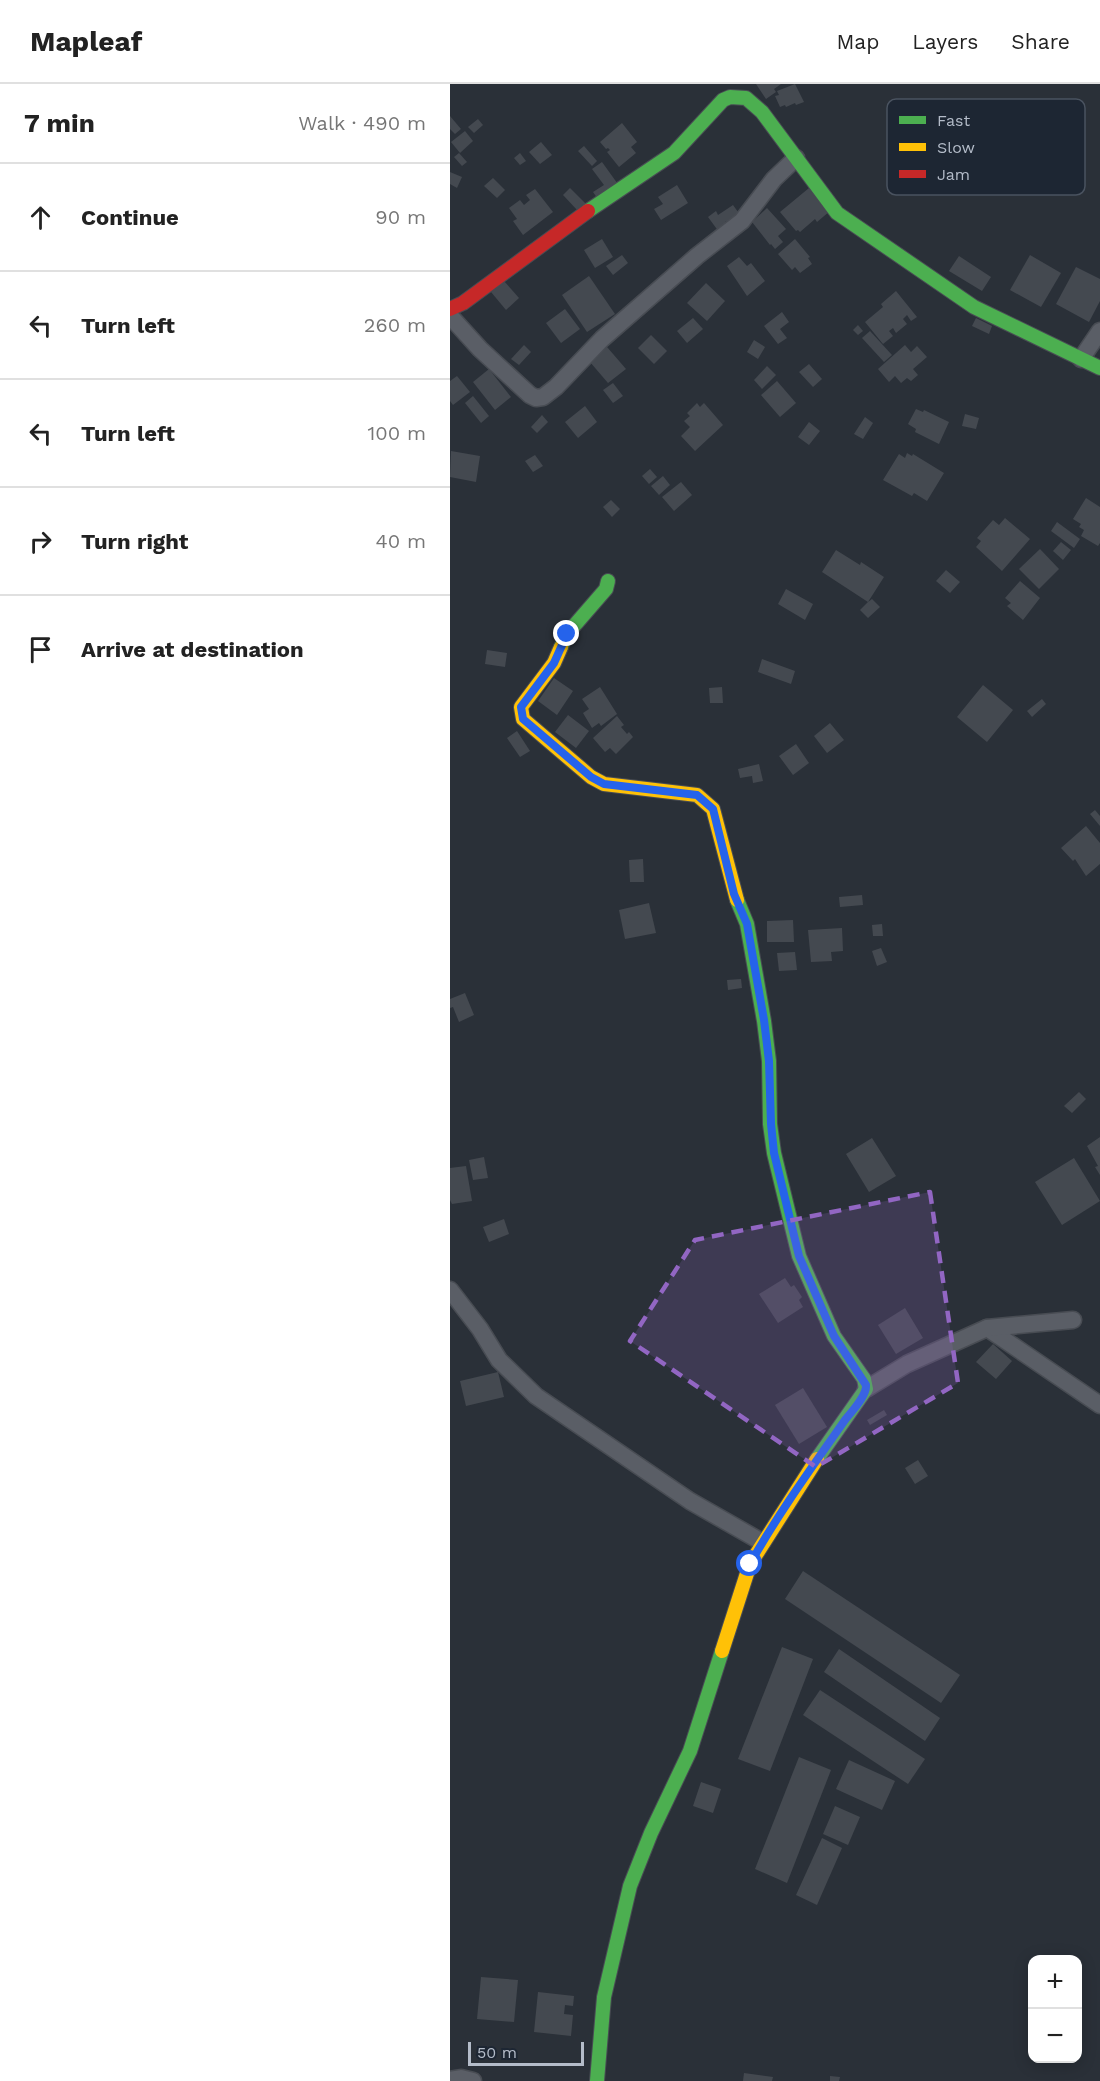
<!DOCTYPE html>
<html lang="en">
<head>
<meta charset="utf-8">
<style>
	:root { --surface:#fff; --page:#f2f2f2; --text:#222; --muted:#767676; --line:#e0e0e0 }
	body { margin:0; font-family:"Work Sans",sans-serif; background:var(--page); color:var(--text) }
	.controls { position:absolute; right:18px; bottom:18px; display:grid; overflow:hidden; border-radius:12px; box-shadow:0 3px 15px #0003 }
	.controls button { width:54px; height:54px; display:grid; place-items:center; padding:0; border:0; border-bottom:2px solid var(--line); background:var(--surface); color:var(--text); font:30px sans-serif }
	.scale { position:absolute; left:18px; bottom:15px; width:116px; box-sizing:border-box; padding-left:6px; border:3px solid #b4bcc9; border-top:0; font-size:16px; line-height:21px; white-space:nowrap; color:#b4bcc9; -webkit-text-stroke:4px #1d2633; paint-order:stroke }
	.stop { position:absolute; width:18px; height:18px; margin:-14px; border:4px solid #2563eb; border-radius:50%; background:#fff }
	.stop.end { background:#2563eb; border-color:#fff; box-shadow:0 2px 6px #0008 }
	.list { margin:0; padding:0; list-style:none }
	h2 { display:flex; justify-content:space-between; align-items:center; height:78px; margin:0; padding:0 24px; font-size:26px }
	h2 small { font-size:20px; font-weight:400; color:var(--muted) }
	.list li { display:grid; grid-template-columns:39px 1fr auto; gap:18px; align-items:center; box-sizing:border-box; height:108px; padding:0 24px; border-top:2px solid var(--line) }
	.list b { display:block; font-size:22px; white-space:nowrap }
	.list em { font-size:20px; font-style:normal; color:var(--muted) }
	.icon { flex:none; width:33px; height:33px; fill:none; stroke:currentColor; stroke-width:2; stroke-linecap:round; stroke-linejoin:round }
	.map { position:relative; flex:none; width:650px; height:1997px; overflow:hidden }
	header { display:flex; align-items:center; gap:36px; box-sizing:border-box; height:84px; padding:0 30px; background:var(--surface); border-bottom:2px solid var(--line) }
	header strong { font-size:28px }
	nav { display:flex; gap:33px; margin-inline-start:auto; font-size:21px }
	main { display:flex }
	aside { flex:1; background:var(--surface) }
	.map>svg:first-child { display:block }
</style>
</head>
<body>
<header>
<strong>Mapleaf</strong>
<nav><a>Map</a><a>Layers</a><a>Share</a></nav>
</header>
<main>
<aside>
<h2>7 min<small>Walk · 490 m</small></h2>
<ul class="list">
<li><svg class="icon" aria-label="ahead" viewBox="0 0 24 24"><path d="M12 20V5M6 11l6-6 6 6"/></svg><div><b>Continue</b></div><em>90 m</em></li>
<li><svg class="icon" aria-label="left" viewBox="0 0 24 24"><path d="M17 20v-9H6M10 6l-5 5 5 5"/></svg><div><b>Turn left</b></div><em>260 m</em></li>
<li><svg class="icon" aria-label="left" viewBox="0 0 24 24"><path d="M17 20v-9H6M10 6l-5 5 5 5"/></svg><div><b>Turn left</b></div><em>100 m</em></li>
<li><svg class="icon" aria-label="right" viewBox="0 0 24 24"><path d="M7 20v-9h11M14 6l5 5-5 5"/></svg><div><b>Turn right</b></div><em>40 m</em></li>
<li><svg class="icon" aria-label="arrive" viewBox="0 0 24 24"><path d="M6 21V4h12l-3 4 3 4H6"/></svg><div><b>Arrive at destination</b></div></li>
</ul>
</aside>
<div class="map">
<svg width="650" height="1997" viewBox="0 0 650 1997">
	<rect width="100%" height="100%" fill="#2a3038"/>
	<g fill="#444950">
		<path d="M306,0H331L324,5L326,8L316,15Z"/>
		<path d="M345,0L354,18L346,21L345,19L336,23L335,21L330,23L325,12L329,11L327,7Z"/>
		<path d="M0,32L11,45L5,50L0,45Z"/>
		<path d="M28,35L33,41L24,49L18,43Z"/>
		<path d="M172,39L187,58L181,63L186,69L169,83L157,68L160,66L158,64L156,65L150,58Z"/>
		<path d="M15,47L23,57L10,69L1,58Z"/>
		<path d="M91,58L102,71L90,80L79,68Z"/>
		<path d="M134,62L147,77L142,82L128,67Z"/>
		<path d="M9,69L17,78L12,82L4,73Z"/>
		<path d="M70,69L76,77L70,81L64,74Z"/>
		<path d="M152,78L170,103L150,118L143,108L154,101L142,85Z"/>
		<path d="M0,88L12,93L7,104L0,100Z"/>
		<path d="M43,94L55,106L47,114L34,102Z"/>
		<path d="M227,101L238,119L211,136L204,125L213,120L208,113Z"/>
		<path d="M120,104L136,120L128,127L113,111Z"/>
		<path d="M359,104L380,127L367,138L365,135L350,148L348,146L346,147L330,128Z"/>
		<path d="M85,105L103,128L73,151L63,137L67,135L59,124L70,116L74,121L80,116L76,111Z"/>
		<path d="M283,121L293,135L282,143L277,137L275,138L278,141L269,148L258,133L266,127L268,131Z"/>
		<path d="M317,124L336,145L328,152L333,158L325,165L321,160L320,161L302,138Z"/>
		<path d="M152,155L163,173L145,184L134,166Z"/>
		<path d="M345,155L360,173L358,174L362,180L350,189L345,183L342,186L328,170Z"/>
		<path d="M172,171L178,179L163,191L156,182Z"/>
		<path d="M580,171L611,189L591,223L560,206Z"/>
		<path d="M509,172L541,193L532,207L499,187Z"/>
		<path d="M289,173L297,182L301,179L315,197L297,212L277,182Z"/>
		<path d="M626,183L650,195V217L639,238L606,220Z"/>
		<path d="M139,192L165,230L137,248L112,211Z"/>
		<path d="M54,197L69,214L56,226L41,208Z"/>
		<path d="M256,199L275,217L257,237L237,219Z"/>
		<path d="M446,207L467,233L461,237L457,231L453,235L457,240L446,249L443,244L439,247L443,252L433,260L415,238L433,223L431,220Z"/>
		<path d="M115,225L130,245L111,259L96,239Z"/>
		<path d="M332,228L339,238L330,245L337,254L328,260L314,242Z"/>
		<path d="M243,234L253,245L237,259L227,247Z"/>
		<path d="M526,234L542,242L539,250L522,242Z"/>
		<path d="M408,241L413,247L408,251L403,246Z"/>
		<path d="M420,247L442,271L434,278L412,254Z"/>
		<path d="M201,251L217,267L204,280L188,264Z"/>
		<path d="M304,256L315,263L308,275L297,268Z"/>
		<path d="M74,261L81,268L69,281L61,275Z"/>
		<path d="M455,261L461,268L467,262L477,273L463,285L468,291L461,297L457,294L451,299L445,292L439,298L428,285Z"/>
		<path d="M157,263L176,285L158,299L140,278Z"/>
		<path d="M359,280L372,295L363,303L349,288Z"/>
		<path d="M317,282L326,291L312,305L304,296Z"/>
		<path d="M39,285L61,313L45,326L23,298Z"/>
		<path d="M7,292L20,308L3,321L0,317V297Z"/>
		<path d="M327,297L346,319L330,333L311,311Z"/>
		<path d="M163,299L173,312L163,319L153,306Z"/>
		<path d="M23,312L39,332L31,339L15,319Z"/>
		<path d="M247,319L250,323L254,319L273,341L245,367L231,352L240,343L234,337L240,332L237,329Z"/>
		<path d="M135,322L147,338L128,354L115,338Z"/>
		<path d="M466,325L473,328L474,326L499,338L489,360L465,348L466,345L458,340Z"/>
		<path d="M515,330L529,334L526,345L512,342Z"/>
		<path d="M92,331L98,338L87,349L81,343Z"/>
		<path d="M415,333L423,339L413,355L404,350Z"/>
		<path d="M359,338L370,347L359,361L348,353Z"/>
		<path d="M1,367L30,372L26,398L0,393Z"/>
		<path d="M457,369L462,372L463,370L494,389L477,417L464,409L462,412L433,396L449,370L455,374Z"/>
		<path d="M85,371L93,382L83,388L75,377Z"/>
		<path d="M200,385L207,393L199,400L192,392Z"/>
		<path d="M213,392L220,401L209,411L201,402Z"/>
		<path d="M231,398L242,411L224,427L212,413Z"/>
		<path d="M636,414L650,423V459L648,462L631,452L634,446L629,443L631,440L623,435Z"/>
		<path d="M161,416L170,425L162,433L153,423Z"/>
		<path d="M555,434L580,455L552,487L526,463L531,457L527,454L543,436L549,441Z"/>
		<path d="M607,438L630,455L624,464L601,447Z"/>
		<path d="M611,458L621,466L613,476L603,467Z"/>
		<path d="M590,465L609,485L589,505L569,485Z"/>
		<path d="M386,466L410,481L411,478L434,493L418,518L422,515L430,523L418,534L410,526L418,518L372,488Z"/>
		<path d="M496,486L510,498L500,509L486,497Z"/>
		<path d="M570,497L590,514L573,536L557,522L561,519L555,514Z"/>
		<path d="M336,505L363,520L355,536L328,520Z"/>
		<path d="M37,566L57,569L55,583L35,580Z"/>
		<path d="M312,575L345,587L341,600L308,588Z"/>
		<path d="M104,594L123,607L107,631L88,617Z"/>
		<path d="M533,601L563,626L537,658L507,633Z"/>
		<path d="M150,603L167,630L151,642L149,639L142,644L133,629L139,625L132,615Z"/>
		<path d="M272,603L273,619H260L259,604Z"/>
		<path d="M592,615L596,620L582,633L577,627Z"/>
		<path d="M118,631L139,647L126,664L105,648Z"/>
		<path d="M167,632L174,641L171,643L177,650L179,648L183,653L166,670L160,664L155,668L143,654Z"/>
		<path d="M380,639L394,656L377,669L364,652Z"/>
		<path d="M67,647L80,667L70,673L57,654Z"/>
		<path d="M346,660L359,679L343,691L329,672Z"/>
		<path d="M309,680L313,697L303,699L302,692L290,694L288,685Z"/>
		<path d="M645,726L650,732V742L640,730Z"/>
		<path d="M636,742L650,759V780L636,792L625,775L623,777L611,764Z"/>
		<path d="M193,775L194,798H180L179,776Z"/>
		<path d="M412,811L413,821L390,823L389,813Z"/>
		<path d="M199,819L206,849L175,855L169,826Z"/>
		<path d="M343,836L344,858H317V837Z"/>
		<path d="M432,840L433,852H423L422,841Z"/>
		<path d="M392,844L393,867L381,868L382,877L361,878L358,846Z"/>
		<path d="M431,864L437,878L427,882L422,867Z"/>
		<path d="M345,868L347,886L329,887L327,869Z"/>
		<path d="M291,895L292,904L278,906L277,896Z"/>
		<path d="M15,909L24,931L9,938L3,923L0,924V915Z"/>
		<path d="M629,1008L636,1015L622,1029L614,1022Z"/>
		<path d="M650,1053V1091L645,1083L648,1082L637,1062Z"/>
		<path d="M422,1054L446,1092L419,1108L396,1070Z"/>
		<path d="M34,1073L38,1094L23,1096L19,1076Z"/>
		<path d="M624,1074L650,1117L612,1141L585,1098Z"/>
		<path d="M16,1082L22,1117L2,1120L0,1116V1084Z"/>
		<path d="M54,1135L59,1150L39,1158L33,1143Z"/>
		<path d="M335,1194L341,1203L344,1201L352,1213L349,1216L353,1223L328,1239L309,1210Z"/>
		<path d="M455,1224L473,1254L446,1270L428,1241Z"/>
		<path d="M543,1260L562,1277L546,1295L526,1278Z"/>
		<path d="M48,1288L54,1313L16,1322L10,1297Z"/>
		<path d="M353,1304L377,1343L349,1360L325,1321Z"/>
		<path d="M434,1326L437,1331L420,1341L417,1336Z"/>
		<path d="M468,1376L478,1392L465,1400L455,1384Z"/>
		<path d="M353,1487L510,1591L491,1619L335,1515Z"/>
		<path d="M332,1563L363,1575L320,1687L288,1675Z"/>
		<path d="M389,1565L490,1634L475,1657L374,1588Z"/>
		<path d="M370,1606L475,1675L458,1700L353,1631Z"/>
		<path d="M349,1673L381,1686L337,1799L305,1785Z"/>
		<path d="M399,1676L445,1697L432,1726L386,1705Z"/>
		<path d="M251,1698L271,1705L263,1729L243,1722Z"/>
		<path d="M385,1722L410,1733L398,1761L373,1750Z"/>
		<path d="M372,1754L392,1764L367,1821L346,1811Z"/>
		<path d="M31,1893L68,1896L64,1938L27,1935Z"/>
		<path d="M88,1908L124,1912L123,1922L115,1921L114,1930L123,1931L121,1952L84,1948Z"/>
		<path d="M294,1989L323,1993L322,1997H293Z"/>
		<path d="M380,1992L390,1993L389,1997H380Z"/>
	</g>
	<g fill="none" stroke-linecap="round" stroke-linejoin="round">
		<defs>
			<g id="street">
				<path d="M0,232L30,265L80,311L86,314L93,313L106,303L152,255L247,172L292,137L324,95L346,74"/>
				<path d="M631,275L650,247"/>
				<path d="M0,1206L30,1245L49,1276L86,1312L240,1417L312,1458"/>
				<path d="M537,1244L650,1321"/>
				<path d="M416,1305L457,1280L537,1244L623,1236"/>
				<path d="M0,1996L11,1994L23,1997"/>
			</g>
			<g id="fast">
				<path d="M138,127L224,69L273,16L280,13L296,14L312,28L387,129L524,223L650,284"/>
				<path d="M111,563L117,550L156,505L158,497"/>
				<path d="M287,816L297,840L314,937L319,977L320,1040L324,1069L349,1172L384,1252L414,1295L416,1305L367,1375"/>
				<path d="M147,1997L154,1913L180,1802L201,1749L240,1667L272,1567"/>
			</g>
			<g id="slow">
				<path d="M111,563L104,579L71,623L73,635L141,693L154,700L247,711L263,725L287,816"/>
				<path d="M272,1567L300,1480L367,1375"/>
			</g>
			<path id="jam" d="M0,225L13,219L138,127"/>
		</defs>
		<use href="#street" stroke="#484c53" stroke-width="19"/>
		<use href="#fast" stroke="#484c53" stroke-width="16"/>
		<use href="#slow" stroke="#484c53" stroke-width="16"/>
		<use href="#jam" stroke="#484c53" stroke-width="16"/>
		<use href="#street" stroke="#5a5e66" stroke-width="16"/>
		<use href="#fast" stroke="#4caf50" stroke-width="14"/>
		<use href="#slow" stroke="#ffc107" stroke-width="14"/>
		<use href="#jam" stroke="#c62828" stroke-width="14"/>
	</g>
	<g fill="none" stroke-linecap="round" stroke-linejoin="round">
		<path stroke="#2563eb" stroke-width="8" d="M117,550L104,579L71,623L73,635L141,693L154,700L247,711L263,725L284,810L297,840L314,936L319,977L321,1040L324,1069L349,1172L384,1252L416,1301C417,1312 402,1327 395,1336C362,1383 328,1430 300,1480"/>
	</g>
	<path fill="#9266c3" fill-opacity="0.2" stroke="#9266c3" stroke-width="4.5" stroke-dasharray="12 8" stroke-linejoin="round" d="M480,1108L508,1299L366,1383L180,1257L245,1156Z"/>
	<rect x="437" y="15" width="198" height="96" rx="9" fill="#1d2633" stroke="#4a5360" stroke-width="1.5"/>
	<rect x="449" y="32" width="27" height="8" fill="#4caf50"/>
	<rect x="449" y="59" width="27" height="8" fill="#ffc107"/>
	<rect x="449" y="86" width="27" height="8" fill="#c62828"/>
	<g font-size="16" fill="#b4bcc9">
		<text x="487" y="42">Fast</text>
		<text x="487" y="69">Slow</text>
		<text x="487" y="96">Jam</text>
	</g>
</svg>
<div class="controls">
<button>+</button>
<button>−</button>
</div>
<div class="scale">50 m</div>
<div class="stop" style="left:300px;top:1480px"></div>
<div class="stop end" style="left:117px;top:550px"></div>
</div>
</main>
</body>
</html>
